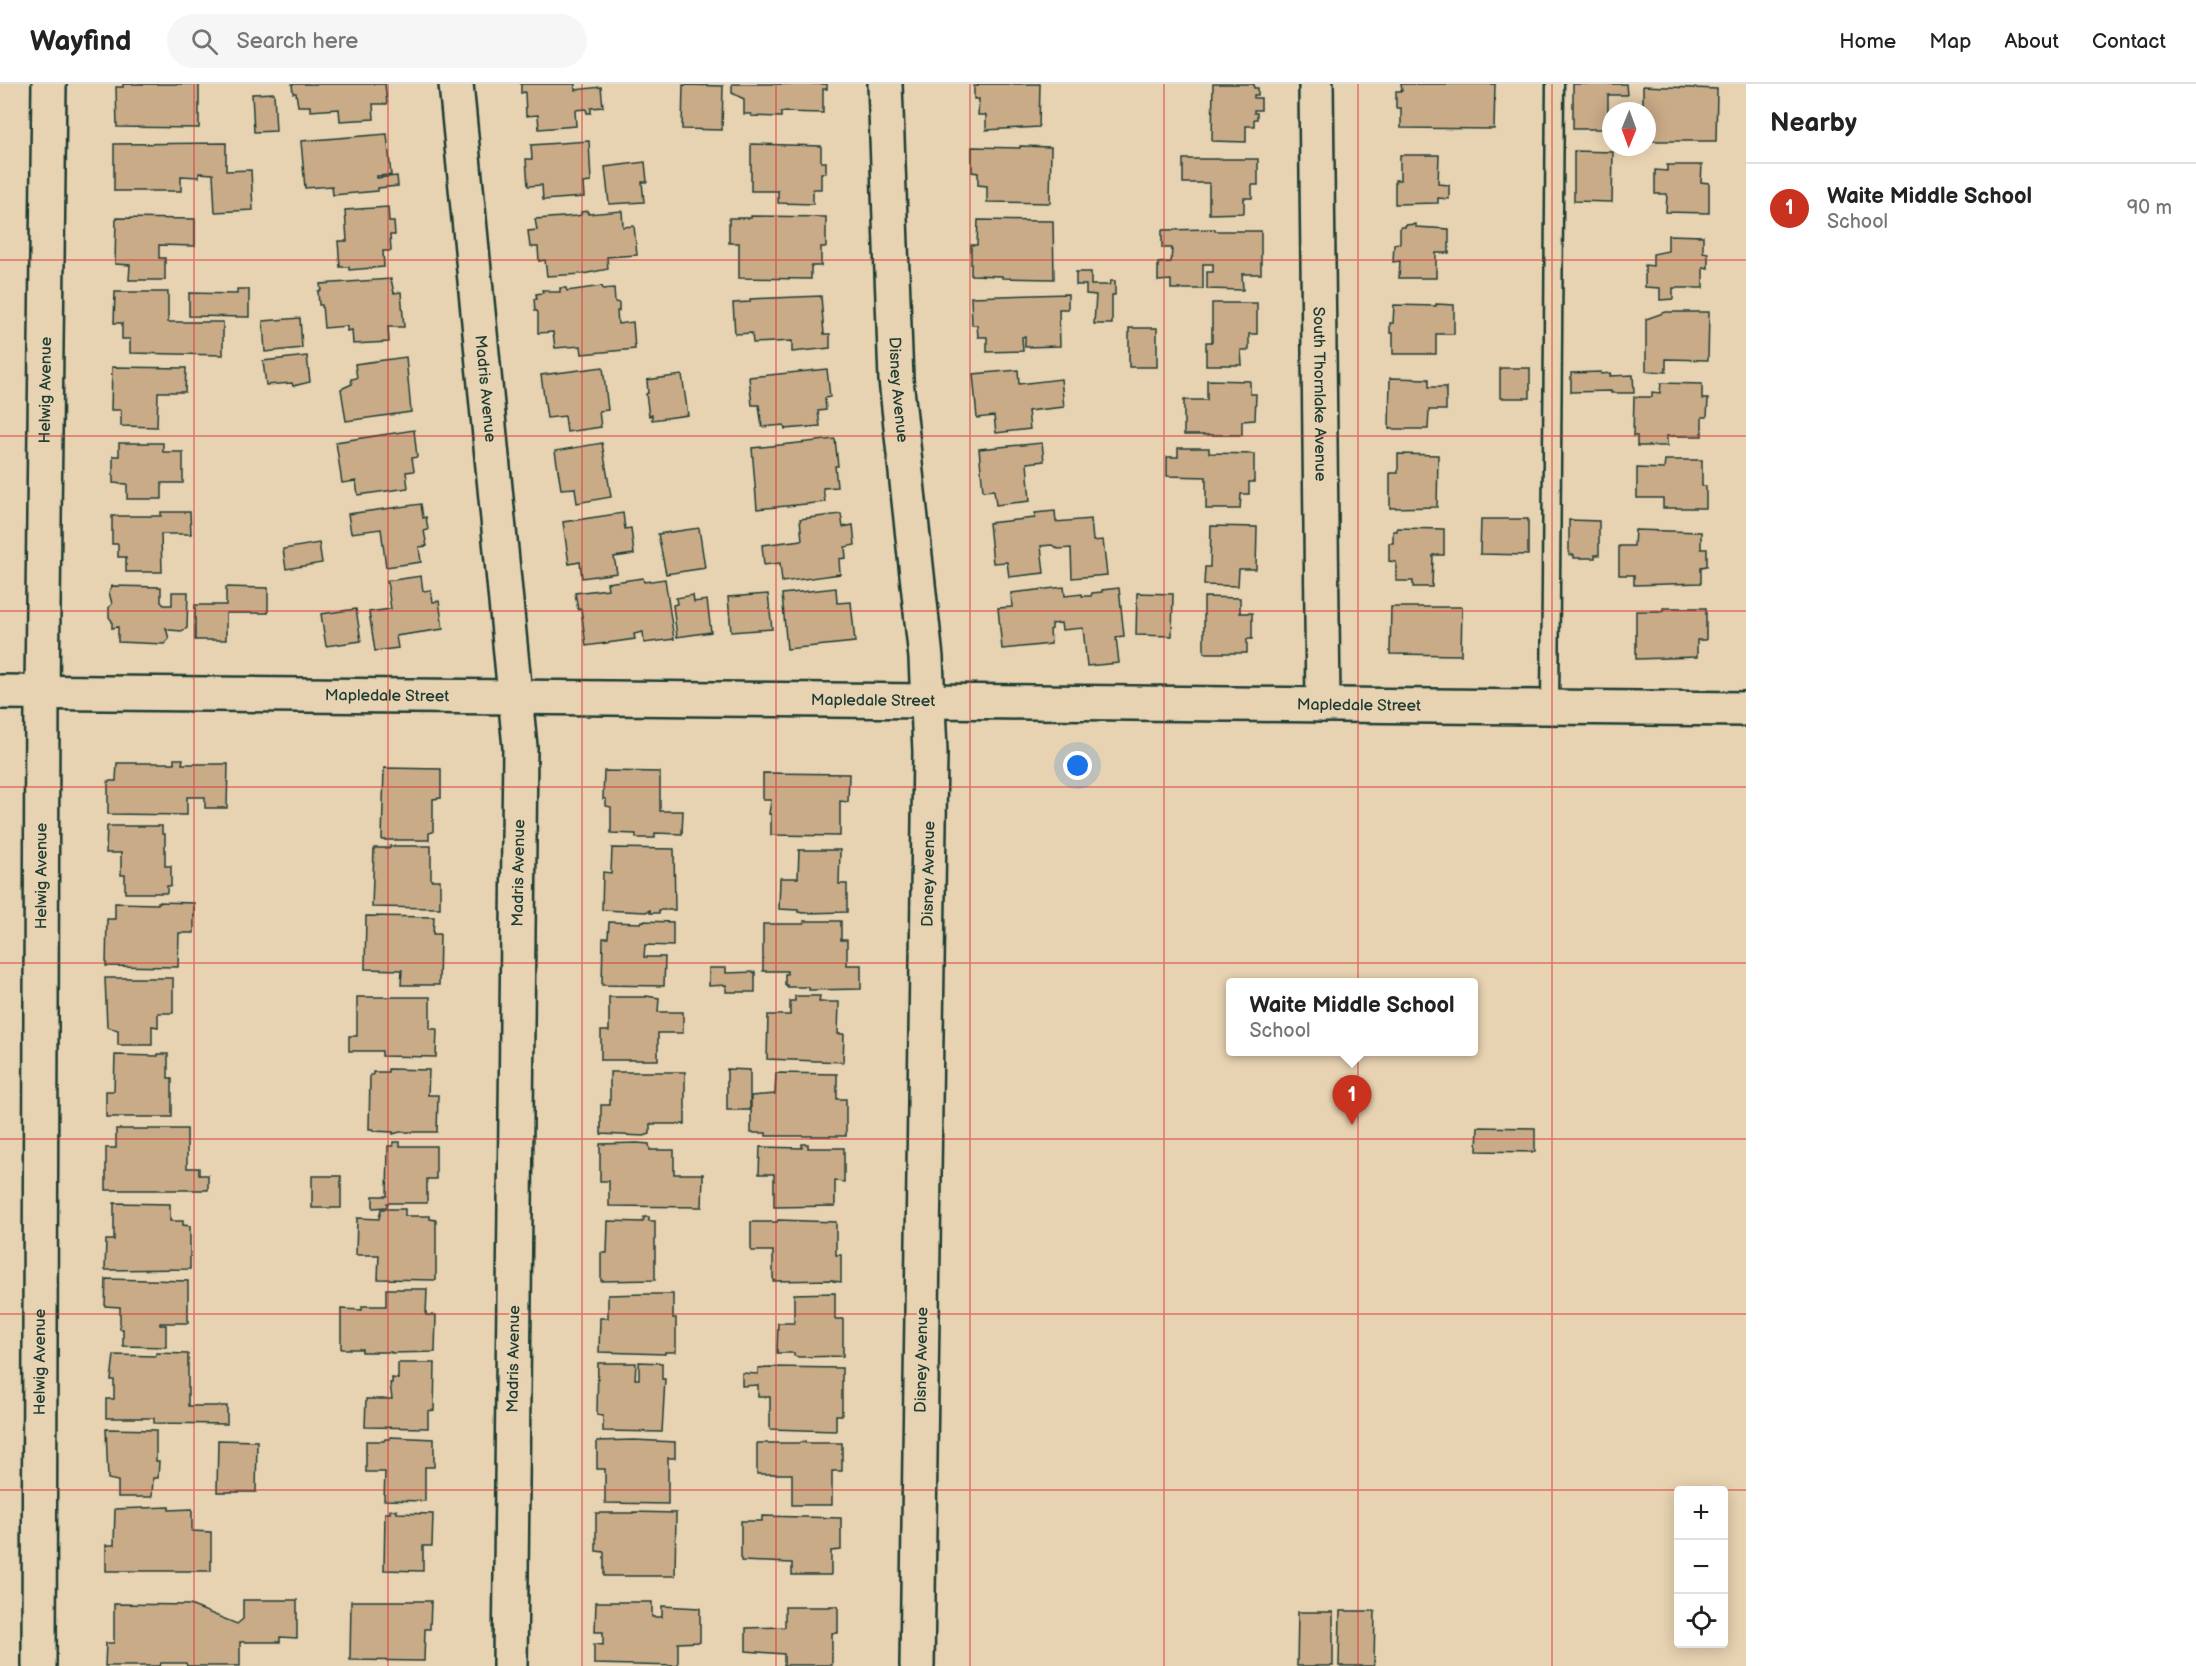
<!DOCTYPE html>
<html lang="en">
<head>
<meta charset="utf-8">
<style>
	:root { --surface:#fff; --page:#f6f6f6; --text:#222; --muted:#767676; --line:#e0e0e0; --accent:#c8321e }
	body { margin:0; font-family:"Balsamiq Sans",sans-serif; background:var(--page); color:var(--text) }
	.controls { position:absolute; right:18px; bottom:18px; display:grid; overflow:hidden; border-radius:6px; box-shadow:0 3px 15px #0003 }
	.controls button { width:54px; height:54px; display:grid; place-items:center; padding:0; border:0; border-bottom:2px solid var(--line); background:var(--surface); color:var(--text); font:30px sans-serif }
	.compass { position:absolute; left:1602px; top:18px; width:54px; height:54px; border-radius:50%; background:var(--surface); box-shadow:0 3px 15px #0003; rotate:181deg }
	.you { position:absolute; left:1078px; top:682px; width:21px; height:21px; margin:-15px; border:4px solid #fff; border-radius:50%; background:#1a73e8; box-shadow:0 0 0 9px #1a73e833 }
	.badge { display:grid; place-items:center; width:39px; height:39px; border-radius:50%; background:var(--accent); color:#fff; font-size:20px; font-weight:700 }
	.pin { position:absolute; translate:-50% -50px; filter:drop-shadow(0 2px 3px #0008) }
	.pin::after { content:''; position:absolute; top:32px; width:21px; height:18px; background:inherit; clip-path:polygon(0 0,100% 0,50% 100%) }
	.popup { position:absolute; left:1226px; top:894px; width:252px; height:78px; box-sizing:border-box; display:grid; place-content:center; border-radius:6px; background:var(--surface); filter:drop-shadow(0 2px 4px #0005); font-size:20px; white-space:nowrap; color:var(--muted) }
	.popup b { font-size:22px; color:var(--text) }
	.popup::after { content:''; position:absolute; left:50%; top:100%; margin-left:-12px; border:12px solid transparent; border-top-color:var(--surface) }
	.list { margin:0; padding:0; list-style:none }
	h2 { display:flex; justify-content:space-between; align-items:center; height:78px; margin:0; padding:0 24px; font-size:26px }
	h2 small { font-size:20px; font-weight:400; color:var(--muted) }
	.list li { display:grid; grid-template-columns:39px 1fr auto; gap:18px; align-items:center; box-sizing:border-box; height:90px; padding:0 24px; border-top:2px solid var(--line) }
	.list b { display:block; font-size:22px; white-space:nowrap }
	.list p { margin:0; font-size:20px; white-space:nowrap; color:var(--muted) }
	.list em { font-size:20px; font-style:normal; color:var(--muted) }
	.icon { flex:none; width:33px; height:33px; fill:none; stroke:currentColor; stroke-width:2; stroke-linecap:round; stroke-linejoin:round }
	.map { position:relative; flex:none; width:1746px; height:1582px; overflow:hidden }
	header { display:flex; align-items:center; gap:36px; box-sizing:border-box; height:84px; padding:0 30px; background:var(--surface); border-bottom:2px solid var(--line) }
	header strong { font-size:28px }
	nav { display:flex; gap:33px; margin-inline-start:auto; font-size:21px }
	.search { width:420px; height:54px; background:var(--page); display:flex; align-items:center; gap:15px; box-sizing:border-box; padding:0 21px; border-radius:33px; color:var(--muted); font-size:22px }
	main { display:flex }
	aside { flex:1; background:var(--surface) }
	.map>svg:first-child { display:block }
</style>
</head>
<body>
<header>
<strong>Wayfind</strong>
<div class="search"><svg class="icon" aria-label="search" viewBox="0 0 24 24"><circle cx="10" cy="10" r="6"/><path d="M15 15l6 6"/></svg>Search here</div>
<nav><a>Home</a><a>Map</a><a>About</a><a>Contact</a></nav>
</header>
<main>
<div class="map">
<svg width="1746" height="1582" viewBox="0 0 1746 1582">
	<rect width="100%" height="100%" fill="#e7d2b1"/>
	<filter id="ink" filterUnits="userSpaceOnUse"><feTurbulence type="fractalNoise" baseFrequency=".0167" numOctaves="2"/><feDisplacementMap in="SourceGraphic" scale="12" xChannelSelector="R" yChannelSelector="G"/><feConvolveMatrix kernelMatrix="1 2 1 2 8 2 1 2 1" color-interpolation-filters="sRGB"/></filter>
	<g filter="url(#ink)">
		<g fill="#caab88" stroke="#1f3d34" stroke-width="1.5">
			<path d="M123,0H199V44L117,43L116,3H123Z"/>
			<path d="M292,0H385L387,20H373L374,35L340,37L339,25L310,27V22H298L296,9H293Z"/>
			<path d="M521,0H575V6L601,3L603,23L591,24V29H587L586,25L575,26L576,42L539,45L538,31L526,32L525,8L521,9Z"/>
			<path d="M732,0H827V5H823V29L781,28V33L751,32V30H744V15L732,9Z"/>
			<path d="M978,0H1040L1039,43L986,46V31H978L979,15H974V2H978Z"/>
			<path d="M1213,0H1254V4H1258V11H1254V14H1261V26H1254V29H1257V35H1254V42H1246V58L1212,57Z"/>
			<path d="M1401,0H1495L1494,45L1401,44V24H1396V7H1402Z"/>
			<path d="M1573,0H1626L1627,11H1608V45H1573Z"/>
			<path d="M683,1L723,2L722,46L682,45Z"/>
			<path d="M1643,2L1717,5L1716,57H1647V27H1643Z"/>
			<path d="M274,9L276,47L254,48L252,10Z"/>
			<path d="M387,50L391,91L377,92V94L397,92L398,102L378,104V107L333,111L332,102L305,104L301,57Z"/>
			<path d="M589,57L591,98L583,99L584,113L543,116L542,101L528,102L526,75H532L531,61Z"/>
			<path d="M226,59V87L251,86L253,126L215,128L213,90L199,89V93L181,92V107H114V60Z"/>
			<path d="M751,60L821,62V78H826V89H821V105H813V120L778,119V107H751Z"/>
			<path d="M1020,62L1051,63L1050,119L987,118V102L978,101V89L972,88V63L1020,64Z"/>
			<path d="M1574,67L1613,68L1612,118L1574,117Z"/>
			<path d="M1400,71H1439L1438,100L1449,101V115L1438,114V119L1395,120V96H1400Z"/>
			<path d="M1183,75H1258V101H1252V114H1244V129L1209,130V99H1183Z"/>
			<path d="M645,78L647,98H642L644,118L609,120L605,83Z"/>
			<path d="M1667,81H1702L1701,98L1709,99V129L1666,128L1667,110H1655V86L1667,87Z"/>
			<path d="M388,123L389,138H394L395,151H390L391,167H383L384,183L349,186V183H340L338,157H347L345,126Z"/>
			<path d="M588,127V130L622,127L623,143L634,142L637,171L607,173L608,185L583,190L547,192L545,176L539,177L538,163H530L528,147L537,146L535,135L577,132L581,131V128Z"/>
			<path d="M751,132L826,133V163H821V182H811V195L739,194V159H729V134H751Z"/>
			<path d="M116,134L195,135V162L159,161V174H165V196H129L130,181L115,180Z"/>
			<path d="M978,136L1053,137L1054,195L1002,194V192L971,191V161H977Z"/>
			<path d="M1416,140V143L1449,145V169H1436V194H1399L1400,177L1393,178L1394,160L1400,159V143H1405V141Z"/>
			<path d="M1215,145V147H1261V190H1242L1243,206L1207,205V188H1213V180H1203V205H1171V196L1158,197V179L1171,178L1172,164H1162V146Z"/>
			<path d="M1668,151L1703,152V168L1708,169V184L1703,183V204H1673V215L1660,216V204L1645,203V181L1653,182V170L1668,167Z"/>
			<path d="M1076,188H1091V201H1109L1111,197H1115V211H1112V240H1094L1096,211L1086,210V201H1076Z"/>
			<path d="M391,195L394,209L401,208L404,243H388L389,258L353,260L352,246L347,247V242L324,244L322,221H319L318,207L321,206L320,200Z"/>
			<path d="M602,202L603,205L614,204L615,218L619,219V227H617L618,240L633,238L635,265L582,270L581,262L555,264L553,248L538,249V229L537,227H535L534,215H537L536,210L543,209L542,206H549V208H560V204H566L567,207Z"/>
			<path d="M237,205H249V233L189,232V209L237,210Z"/>
			<path d="M115,208H168V238H223V271L130,269V255H122V239H114Z"/>
			<path d="M1068,210V225H1059L1060,262L1025,263V252L1022,253L1023,267L987,268V253H978L977,241H972L971,213Z"/>
			<path d="M821,212L824,250H830V264L792,268V257L753,259L752,249L735,250L733,219L750,218V215Z"/>
			<path d="M1212,219H1257V250H1249V266H1241L1242,281H1206V258H1212Z"/>
			<path d="M1436,220L1454,221V250H1436V270H1393V249H1390V239H1393L1394,221L1436,222Z"/>
			<path d="M1666,228H1709L1708,276L1666,275V288L1646,287V235Z"/>
			<path d="M300,234L302,264L265,268L263,237Z"/>
			<rect x="1129" y="244" width="28" height="39"/>
			<path d="M307,272L310,298L293,302L292,299L266,301L263,277Z"/>
			<path d="M406,273L411,328L346,337L341,305L352,300L351,295L357,294L355,280Z"/>
			<path d="M112,283L186,284L185,308H158L157,343L121,342V326H111Z"/>
			<path d="M603,283L608,326L599,327L601,343L567,348L565,332L547,334L541,291Z"/>
			<rect x="1500" y="284" width="30" height="30"/>
			<path d="M827,285L830,313L825,314L826,326L818,327L820,342L785,345L784,341L762,343L759,321H752L749,293Z"/>
			<path d="M1018,286L1019,300L1061,295L1064,323L1028,327L1030,345L996,349L994,332L977,334L973,290Z"/>
			<path d="M1601,288V290L1611,289L1610,292L1633,291L1634,309H1611V307L1571,308V289Z"/>
			<path d="M682,291L688,331L652,336V331L649,332L646,310L648,309L647,296Z"/>
			<path d="M1390,294L1429,295V303H1446V326H1429L1428,345H1389Z"/>
			<path d="M1207,296L1250,297V310H1256L1255,336L1242,337V351H1184V316H1207Z"/>
			<path d="M1661,299L1702,300V315H1708L1707,333H1702V352H1667V362H1637V352H1633L1634,313H1652V308L1660,309Z"/>
			<path d="M414,346L417,373L412,374L414,387L406,388L408,404L358,411L356,397L342,399L336,358Z"/>
			<path d="M835,355L838,382H835L837,403L823,404L825,418L757,425L752,364Z"/>
			<path d="M119,359H163V368H183V399H162V415H127V400L113,399V372H119Z"/>
			<path d="M602,359L611,413L577,419L575,404L561,405L555,367Z"/>
			<path d="M1042,359L1044,377L1027,379L1030,417L996,421L994,406L983,407L979,365Z"/>
			<path d="M1178,364H1209V369L1254,370V398H1249V410H1241L1240,425H1206V393L1167,392V373H1178Z"/>
			<path d="M1398,370L1438,371L1437,423L1390,424V389H1398Z"/>
			<path d="M1665,376H1702V402H1706V424H1663V414H1637V384L1664,385Z"/>
			<path d="M421,420L423,434L426,433L428,446L424,447L427,462L419,463L421,478L386,483L381,445L351,449L348,430Z"/>
			<path d="M1055,427L1056,438L1091,435L1093,457L1103,456L1107,491L1072,494L1071,464L1058,465L1052,461L1041,462L1044,489L1009,493L1007,478L993,479L989,439L1035,434V429Z"/>
			<path d="M161,428H190L191,450H161L162,488H126V473H118V460H112V432H161Z"/>
			<path d="M623,429L625,445L631,444L634,470L614,473L617,489L582,494L580,478L569,480L563,438Z"/>
			<path d="M841,430L843,443L853,441L855,461L845,463L846,474L839,475L840,490L782,498L780,479L764,481L762,461L802,456L800,435Z"/>
			<path d="M1481,435H1528V471L1480,470Z"/>
			<path d="M1569,436L1599,437V471H1595V474H1574V471H1569Z"/>
			<path d="M1211,442L1257,443L1256,485H1239L1238,502L1204,501L1205,483H1210Z"/>
			<path d="M699,444L705,484L666,490L658,450Z"/>
			<path d="M1397,444L1444,445V471H1433L1432,503H1413V497H1396V478L1389,477V459H1393V447H1397Z"/>
			<path d="M1635,446L1701,448V465H1707V482L1701,483V499L1634,501V491H1619V462H1634Z"/>
			<path d="M319,459L322,479L286,485L283,465Z"/>
			<path d="M421,492L423,507L431,506L433,518L439,517L443,545L396,552L398,564L375,567L369,528L391,525L387,497Z"/>
			<path d="M643,494L644,498L665,495L674,555L644,559L643,548L634,550L635,555L586,562L581,525L578,526L575,509L608,505L607,499Z"/>
			<path d="M112,502L161,503V518L164,521H172V508H188L187,544L182,547L169,546L166,544L169,555L164,560L118,558V543L112,544V537L109,533V523L112,520L109,508Z"/>
			<path d="M226,503L268,504V529H226V556H195V521H226Z"/>
			<path d="M1064,503L1065,512L1082,510V512H1091L1092,509L1102,508V506L1119,504L1124,552L1116,553L1119,579L1087,582L1083,544L1062,546L1061,539L1052,540V545L1050,546L1051,560L1002,565L998,524L1012,523L1011,509Z"/>
			<path d="M836,504L837,519L851,518L855,558L787,565L782,510Z"/>
			<path d="M1137,509L1173,510L1172,552L1136,551Z"/>
			<path d="M768,510L772,545L731,548L728,513Z"/>
			<path d="M693,511L694,518L707,516L711,548L677,553L673,521L677,520L676,514Z"/>
			<path d="M1204,513L1240,514V529H1252V555H1247V569H1204Z"/>
			<path d="M1391,523H1462L1461,571L1390,570Z"/>
			<path d="M1663,524H1706V556H1697V573L1636,575V527H1663Z"/>
			<path d="M356,525L361,557L326,562L321,530Z"/>
			<path d="M174,675H183L182,680H228L227,724H205V713H187V731L108,730V697H116L117,679H174Z"/>
			<path d="M384,684L441,685V714L433,715V748L429,749V756H382Z"/>
			<path d="M604,687L660,688V727H683L682,750L655,749V754H636V750L611,749V723L606,722V715H603Z"/>
			<path d="M763,689L849,690L848,718L840,717V752L771,751V730H769L771,716H763Z"/>
			<path d="M107,742H162V750H165V782H171V802H167V809H125V791H121V769H106Z"/>
			<path d="M390,762H431V796H440V824L372,823L374,764H390Z"/>
			<path d="M612,764L674,765L675,826H659V829H650V826L646,828L602,826L603,788L611,789Z"/>
			<path d="M799,766H840L839,800H847V828L804,829L798,828V826L779,825L780,794H798Z"/>
			<path d="M158,818L194,819V849H179L178,883L106,882L107,835H115V819L158,820Z"/>
			<path d="M366,832L434,833L433,850H440L439,901H401L402,886L365,885Z"/>
			<path d="M642,837L673,838V862L645,861L644,873H665L664,902L602,901L603,854H608L609,838L641,839Z"/>
			<path d="M804,837H841V856H847V881H861V905L809,906V903H787V901H785V890H787V887H763V840H804Z"/>
			<path d="M709,884H726V889L755,888V908H726V901L709,902Z"/>
			<path d="M105,894H173V929H158V943L152,942V961H118V946L107,943Z"/>
			<path d="M646,912L659,914L658,928H683V949H658V976H601V947H609V913H646Z"/>
			<path d="M795,912H820L819,918H839L838,950H844L843,978L767,975L768,931H790V917H795Z"/>
			<path d="M357,913H430V945H437L436,973L382,972V967H349V952H357Z"/>
			<path d="M158,970H168V994H172V1033H106V1007H114L115,971L158,972Z"/>
			<path d="M388,985L429,986L428,1011H438L437,1048H400L393,1050V1048L373,1047V1045H369L370,991H373V988H388Z"/>
			<path d="M727,985L750,986V1026H727Z"/>
			<path d="M610,988H685V1040H650V1050L644,1052L601,1050V1021H610Z"/>
			<path d="M776,989L837,990V1015H846V1052H766V1049H751V1012L775,1010Z"/>
			<path d="M1478,1043L1535,1044V1068L1477,1067Z"/>
			<path d="M116,1045H187V1084H199V1091H208V1106H106V1064H116Z"/>
			<path d="M393,1058H400V1062H436V1095H427V1119H387V1123L373,1124V1112H387L388,1062H393Z"/>
			<path d="M637,1059L649,1060L650,1066H674V1090H703L702,1123L609,1122V1097H600V1060Z"/>
			<path d="M802,1060H808V1064H844V1098L835,1097V1122L774,1123V1090H759L760,1063L802,1064Z"/>
			<rect x="312" y="1092" width="29" height="32"/>
			<path d="M114,1119L170,1120V1137H183V1141L190,1142V1185L105,1186L106,1156H114Z"/>
			<path d="M381,1125H405V1132H430V1135L436,1136V1196L378,1195L379,1171H356L357,1134L379,1135Z"/>
			<path d="M644,1133H649V1137H655V1196L601,1197V1169H607L608,1137L643,1138Z"/>
			<path d="M778,1136L836,1138V1171H841V1198L833,1197V1196L773,1197V1167H751V1138H777Z"/>
			<path d="M106,1195L188,1197V1239H160V1241H166V1263L123,1262V1245H120V1223L105,1222Z"/>
			<path d="M386,1205H427L426,1231H436L435,1268L391,1269V1268H362V1265H341V1225L362,1226V1222H386Z"/>
			<path d="M835,1209V1235H843V1272L799,1273L794,1272V1269H777L778,1239H794V1210Z"/>
			<path d="M645,1210H673V1234H676V1268H665V1270L599,1268L600,1234H608V1211Z"/>
			<path d="M156,1269L188,1270V1322H227V1340L154,1339V1334H106V1315H114V1296H111L114,1271L156,1272Z"/>
			<path d="M639,1278L662,1279V1295H665L662,1348L603,1347V1332L597,1331L598,1279H636L635,1295H639Z"/>
			<path d="M398,1279H435L434,1326L428,1327V1344L365,1343L366,1315H392L390,1299H392V1294L398,1295Z"/>
			<path d="M770,1283L842,1284V1331H836V1347L770,1345V1313H758V1301L742,1302V1289L758,1290V1284Z"/>
			<path d="M106,1345L156,1346V1377H159L158,1394H153L152,1413H118V1397L108,1395Z"/>
			<path d="M390,1353L434,1355V1383H425V1417L384,1416L385,1388H366V1357H384L385,1355H390Z"/>
			<path d="M218,1356L257,1357L256,1408H217Z"/>
			<path d="M634,1356L675,1358V1374H668V1420L605,1419V1385H597V1357Z"/>
			<path d="M805,1357V1359H842V1387H832V1421H792V1390H757V1359H799Z"/>
			<path d="M169,1423V1426L192,1425V1447L211,1448V1487H106V1461H114L115,1425Z"/>
			<path d="M390,1426H397V1429L433,1430L432,1462H423V1487L384,1486L385,1429H390Z"/>
			<path d="M633,1428L676,1429L675,1492H604V1468L596,1467V1429H633Z"/>
			<path d="M762,1432L841,1434V1466L831,1467V1491H792V1479L741,1477V1437H762Z"/>
			<path d="M243,1516H297V1554L280,1553V1558H240V1582H187L186,1579H161L160,1582H105L106,1559H114V1520L190,1521L237,1540L243,1535Z"/>
			<path d="M351,1517H431L430,1545H425L424,1577L350,1576Z"/>
			<path d="M596,1518H652V1533H662V1522L700,1524V1558L678,1559V1582L594,1580V1560L603,1561V1548H595Z"/>
			<path d="M830,1522H838V1549H832V1581H784V1570L746,1567V1544L785,1543V1523H830Z"/>
			<path d="M1340,1527H1375L1374,1582H1339Z"/>
			<path d="M1298,1528H1333V1582H1297Z"/>
		</g>
		<g fill="none" stroke-linecap="round" stroke-linejoin="round">
			<defs>
				<path id="lane" d="M1550,623L1555,0"/>
				<g id="street">
					<path id="s1" d="M456,0L520,663L510,1582"/>
					<path id="s2" d="M885,0L896,296L926,574L930,668L917,1582"/>
					<path id="s3" d="M1316,0L1323,621"/>
					<path id="s4" d="M39,1582L42,608L49,0"/>
				</g>
				<g id="secondary">
					<path id="s5" d="M0,608L1746,625"/>
				</g>
			</defs>
			<use href="#lane" stroke="#1f3d34" stroke-width="21"/>
			<use href="#street" stroke="#1f3d34" stroke-width="38"/>
			<use href="#secondary" stroke="#1f3d34" stroke-width="38"/>
			<use href="#lane" stroke="#e7d2b1" stroke-width="16"/>
			<use href="#street" stroke="#e7d2b1" stroke-width="33"/>
			<use href="#secondary" stroke="#e7d2b1" stroke-width="33"/>
		</g>
	</g>
	<path fill="none" stroke="#d62828" stroke-width="1.5" stroke-opacity="0.55" d="M194,0V1582M388,0V1582M582,0V1582M776,0V1582M970,0V1582M1164,0V1582M1358,0V1582M1552,0V1582M0,176H1746M0,352H1746M0,527H1746M0,703H1746M0,879H1746M0,1055H1746M0,1230H1746M0,1406H1746"/>
	<g text-anchor="middle" dominant-baseline="central" stroke-width="5" stroke-linejoin="round" paint-order="stroke">
		<g font-size="16" fill="#1f3d34" stroke="#e7d2b1">
			<text stroke="none"><textPath href="#s4" startOffset="1276">Helwig Avenue</textPath></text>
			<text stroke="none"><textPath href="#s1" startOffset="306">Madris Avenue</textPath></text>
			<text stroke="none"><textPath href="#s2" startOffset="306">Disney Avenue</textPath></text>
			<text stroke="none"><textPath href="#s3" startOffset="310">South Thornlake Avenue</textPath></text>
			<text stroke="none"><textPath href="#s5" startOffset="387">Mapledale Street</textPath></text>
			<text stroke="none"><textPath href="#s5" startOffset="873">Mapledale Street</textPath></text>
			<text stroke="none"><textPath href="#s5" startOffset="1359">Mapledale Street</textPath></text>
			<text transform="translate(519 789) rotate(-89)">Madris Avenue</text>
			<text transform="translate(929 790) rotate(-89)">Disney Avenue</text>
			<text stroke="none"><textPath href="#s4" startOffset="790">Helwig Avenue</textPath></text>
			<text transform="translate(514 1275) rotate(-89)">Madris Avenue</text>
			<text transform="translate(922 1276) rotate(-89)">Disney Avenue</text>
			<text stroke="none"><textPath href="#s4" startOffset="304">Helwig Avenue</textPath></text>
		</g>
	</g>
</svg>
<div class="controls">
<button>+</button>
<button>−</button>
<button><svg class="icon" aria-label="locate" viewBox="0 0 24 24"><circle cx="12" cy="12" r="6"/><path d="M12 2v4M12 18v4M2 12h4M18 12h4"/></svg></button>
</div>
<svg class="compass" viewBox="-18 -18 36 36"><path d="M0-13l5 13h-10z" fill="#e53935"/><path d="M0 13l5-13h-10z" fill="#767676"/></svg>
<div class="you"></div>
<div class="pin badge" style="left:1352px;top:1041px">1</div>
<div class="popup"><b>Waite Middle School</b>School</div>
</div>
<aside>
<h2>Nearby<small></small></h2>
<ul class="list">
<li><span class="badge">1</span><div><b>Waite Middle School</b><p>School</p></div><em>90 m</em></li>
</ul>
</aside>
</main>
</body>
</html>
